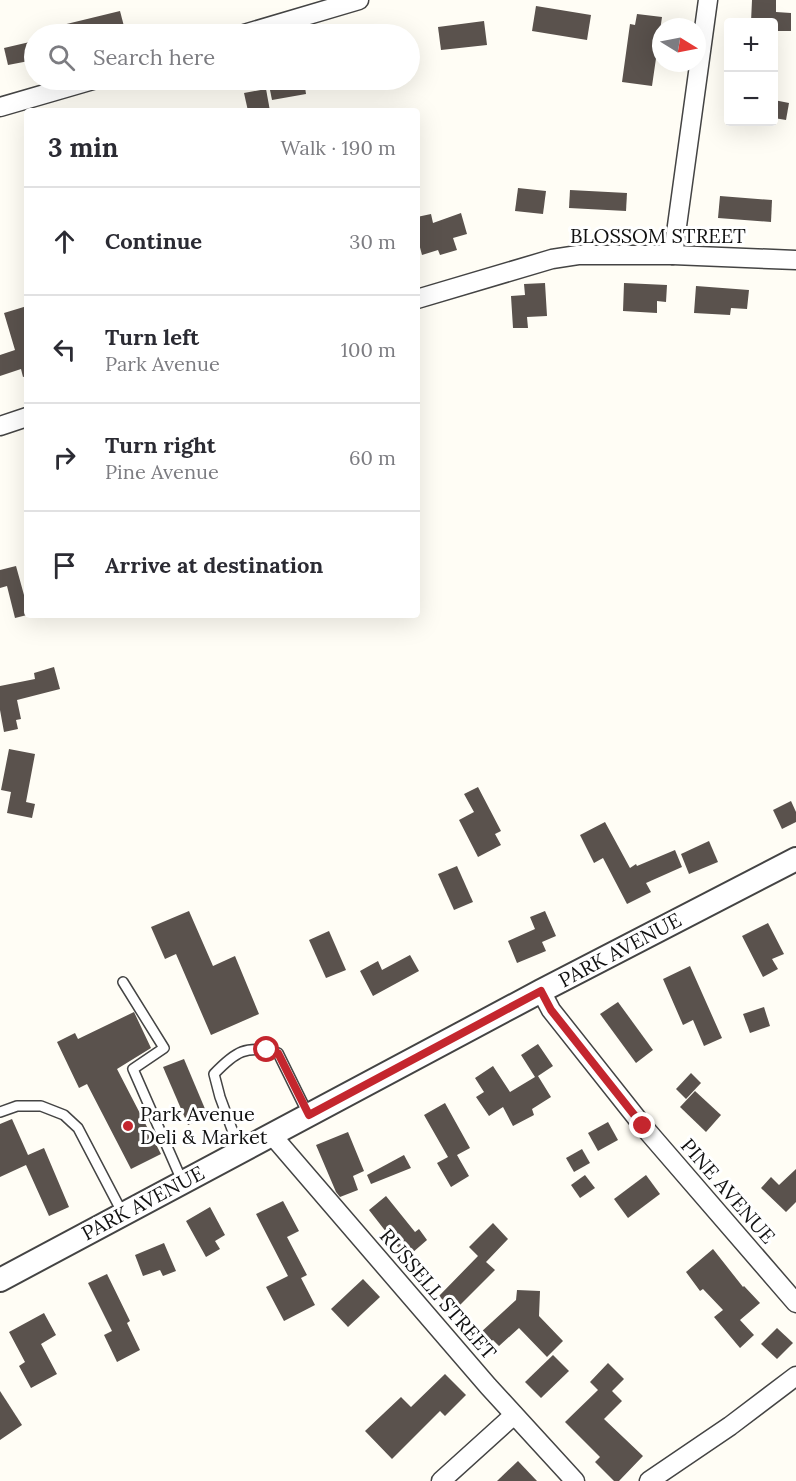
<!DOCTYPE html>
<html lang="en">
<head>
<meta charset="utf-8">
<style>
	body { margin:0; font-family:Lora,serif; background:#f2f2f3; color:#2b2b33 }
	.controls { position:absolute; right:18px; top:18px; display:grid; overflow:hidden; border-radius:6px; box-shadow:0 6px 24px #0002 }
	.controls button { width:54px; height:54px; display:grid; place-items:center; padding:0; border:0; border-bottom:2px solid #e1e1e2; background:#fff; color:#2b2b33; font:30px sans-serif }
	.compass { position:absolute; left:652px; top:18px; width:54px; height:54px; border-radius:50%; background:#fff; box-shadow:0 6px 24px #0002; rotate:100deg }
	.stop { position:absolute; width:18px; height:18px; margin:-14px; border:4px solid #c4262e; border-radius:50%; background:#fff }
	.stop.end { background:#c4262e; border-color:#fff; box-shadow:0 2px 6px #0008 }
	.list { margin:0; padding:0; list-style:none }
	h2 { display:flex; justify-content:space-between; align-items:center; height:78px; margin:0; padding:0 24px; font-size:26px }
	h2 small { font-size:20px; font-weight:400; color:#7c7c81 }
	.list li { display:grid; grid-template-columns:39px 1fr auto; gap:18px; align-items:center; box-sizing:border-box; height:108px; padding:0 24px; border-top:2px solid #e1e1e2 }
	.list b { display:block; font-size:22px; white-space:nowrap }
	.list p { margin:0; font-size:20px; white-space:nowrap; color:#7c7c81 }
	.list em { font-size:20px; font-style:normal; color:#7c7c81 }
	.icon { flex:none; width:33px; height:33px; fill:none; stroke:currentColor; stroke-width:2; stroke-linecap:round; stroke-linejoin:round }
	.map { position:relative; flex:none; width:796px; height:1481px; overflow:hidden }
	.search { position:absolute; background:#fff; box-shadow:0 6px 24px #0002; left:24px; top:24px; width:396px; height:66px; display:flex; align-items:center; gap:15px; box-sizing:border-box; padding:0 21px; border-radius:33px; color:#7c7c81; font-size:22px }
	.panel { position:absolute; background:#fff; box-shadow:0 6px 24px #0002; left:24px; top:108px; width:396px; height:510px; border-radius:6px }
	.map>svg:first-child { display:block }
</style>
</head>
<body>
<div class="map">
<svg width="796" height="1481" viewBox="0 0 796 1481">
	<rect width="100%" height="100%" fill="#fffdf5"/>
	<g fill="#5a524d">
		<path d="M752,0H776V12L791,13V31H774V22H751Z"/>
		<path d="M536,6L591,15L587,40L532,31Z"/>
		<path d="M120,11L126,34H46V29Z"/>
		<path d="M637,14L662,17L652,86L622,82L630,24L635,25Z"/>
		<path d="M484,21L487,45L441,50L438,27Z"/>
		<path d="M34,41V60L8,65L4,48Z"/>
		<path d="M268,80H304L306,94L272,100Z"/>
		<path d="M266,89L270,111H248L244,93Z"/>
		<path d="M774,100L789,103L786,120L774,118Z"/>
		<path d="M518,188L546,191L543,214L515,211Z"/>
		<path d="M570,190L627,193L626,211L569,208Z"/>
		<path d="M720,196L772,200L771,222L718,218Z"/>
		<path d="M461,213L467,234L453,238L457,250L440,255L438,250L422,255L417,236V217L431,214L433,223Z"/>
		<path d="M545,283L547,316L527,317L528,328H513L511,296L525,295L524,284Z"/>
		<path d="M624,283L667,285L666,302L657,301V313L623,311Z"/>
		<path d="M696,286L749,290L747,309L731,308L730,315L694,313Z"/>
		<path d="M27,306V376L23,377L21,369L0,376V355L15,350L4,313Z"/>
		<path d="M16,566L24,595L27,594V615L15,618L7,586L0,588V570Z"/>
		<path d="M54,667L60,689L17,700L21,719L16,720L18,729L4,732L0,710V686L35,679L34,673Z"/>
		<path d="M9,749L35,754L26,802L35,804L32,818L7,813L11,792L1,790Z"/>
		<path d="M478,787L501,831L495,834L501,845L478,857L459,820L474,812L464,794Z"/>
		<path d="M791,801L796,812V822L782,829L773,810Z"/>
		<path d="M605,822L630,868L636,864L637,866L675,850L682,867L646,883L651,892L627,904L603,858L594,863L580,835Z"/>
		<path d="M709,841L718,862L689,874L681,854Z"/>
		<path d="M457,866L473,902L454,910L438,874Z"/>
		<path d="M189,911L213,966L235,956L259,1014L211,1035L176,954L165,959L151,927Z"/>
		<path d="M545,911L556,936L542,942L546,951L517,963L508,941L535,929L530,917Z"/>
		<path d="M768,923L784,954L772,959L778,969L763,977L742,936Z"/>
		<path d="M329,931L346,970L326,978L309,940Z"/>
		<path d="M410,955L419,971L373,996L360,971L378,961L382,970Z"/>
		<path d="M690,966L722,1038L704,1046L693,1020L683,1025L663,979Z"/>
		<path d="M618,1002L653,1050L636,1063L600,1014Z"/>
		<path d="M764,1007L770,1026L750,1033L743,1014Z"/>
		<path d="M134,1012L151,1048L117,1069L161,1154L131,1169L87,1084L79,1088L57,1042L75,1033L78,1039Z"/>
		<path d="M538,1044L553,1066L538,1076L551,1097L532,1109L534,1115L513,1126L503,1107L489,1116L476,1097L484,1092L475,1078L493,1066L510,1092L535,1077L521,1055Z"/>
		<path d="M184,1059L208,1116L188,1125L163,1067Z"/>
		<path d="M691,1073L701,1083L686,1099L676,1089Z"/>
		<path d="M695,1091L721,1115L706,1132L680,1107Z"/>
		<path d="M445,1103L470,1148L457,1155L469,1176L451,1187L437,1163L448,1157L424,1115Z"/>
		<path d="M12,1119L28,1155L44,1148L69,1207L49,1216L26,1165L0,1177V1124Z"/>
		<path d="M608,1122L618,1140L598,1151L588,1133Z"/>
		<path d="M348,1132L364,1171L353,1176L358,1190L340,1197L336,1192L316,1145Z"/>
		<path d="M582,1149L590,1163L574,1172L566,1158Z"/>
		<path d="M404,1155L411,1168L371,1184L367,1175Z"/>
		<path d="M796,1169V1202L786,1212L761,1188L771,1177L779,1185Z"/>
		<path d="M585,1175L595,1188L580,1198L571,1185Z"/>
		<path d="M646,1175L660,1194L628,1218L614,1199Z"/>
		<path d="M386,1196L415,1232L419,1229L427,1240L412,1253L407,1247L401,1251L369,1210Z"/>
		<path d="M283,1201L299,1231L287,1237L307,1275L301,1278L315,1305L284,1321L266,1287L288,1276L256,1214Z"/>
		<path d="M210,1207L225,1235L215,1241L220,1249L206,1257L186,1221Z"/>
		<path d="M493,1223L508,1239L486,1262L495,1270L454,1311L439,1296L478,1256L469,1247Z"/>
		<path d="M164,1243L176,1271L163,1276L160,1270L143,1276L135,1255Z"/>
		<path d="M713,1249L743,1287L744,1286L760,1303L740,1320L754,1335L740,1348L714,1317L723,1310L703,1289L700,1291L686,1272Z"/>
		<path d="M107,1274L130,1321L127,1323L140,1350L117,1362L104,1335L112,1331L88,1283Z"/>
		<path d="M363,1279L380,1297L348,1327L331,1309Z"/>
		<path d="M517,1290L540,1291L539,1316L563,1341L547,1357L519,1328L499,1346L493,1340L489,1343L480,1333L516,1300Z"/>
		<path d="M44,1313L56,1335L41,1344L57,1374L31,1388L19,1366L25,1362L9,1332Z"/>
		<path d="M777,1328L793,1343L777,1359L761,1344Z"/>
		<path d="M553,1355L569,1371L541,1398L525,1382Z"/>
		<path d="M608,1363L624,1379L612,1391L622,1401L604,1419L643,1456L619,1481H614L595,1462L600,1457L565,1422L598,1390L590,1382Z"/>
		<path d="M445,1374L466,1395L445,1416L440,1411L392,1459L365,1431L401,1397L411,1407Z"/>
		<path d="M0,1391L22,1425L0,1440Z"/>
		<path d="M518,1461L537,1481H497Z"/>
	</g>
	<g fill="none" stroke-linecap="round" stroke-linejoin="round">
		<defs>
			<g id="service">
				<path d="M123,982L164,1048L133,1069L183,1183"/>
				<path d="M0,1112L17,1106H41L64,1115L78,1128L123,1214"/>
				<path d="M240,1151L220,1097L214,1074C235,1052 246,1044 278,1053L308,1114"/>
			</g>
			<g id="minor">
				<path d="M244,34L359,0"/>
				<path d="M0,107L93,80"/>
				<path d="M673,255L708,0"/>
				<path d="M417,299L552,259L578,255H673L796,260"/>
				<path d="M0,426L27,417"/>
				<path d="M541,991L551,1010L643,1126L796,1303"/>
				<path d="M271,1134L488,1386L575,1481"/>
				<path d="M441,1481L514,1415"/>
				<path d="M649,1481L730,1426L796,1376"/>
			</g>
			<path id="tertiary" d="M0,1280L541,991L796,859"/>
		</defs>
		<use href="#service" stroke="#444" stroke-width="12"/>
		<use href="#minor" stroke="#444" stroke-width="21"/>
		<use href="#tertiary" stroke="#444" stroke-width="26"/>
		<use href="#service" stroke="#fff" stroke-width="9"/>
		<use href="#minor" stroke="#fff" stroke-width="18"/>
		<use href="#tertiary" stroke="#fff" stroke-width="22"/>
	</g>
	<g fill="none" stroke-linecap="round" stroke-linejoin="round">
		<path stroke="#c4262e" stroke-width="8" d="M267,1050L278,1053L309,1115L541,991L551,1010L643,1126"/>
	</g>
	<circle fill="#c4262e" stroke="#fff" stroke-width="2" cx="128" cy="1126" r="6"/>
	<g text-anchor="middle" stroke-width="6" stroke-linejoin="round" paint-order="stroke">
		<g font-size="20" fill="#111" stroke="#fff">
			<text x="658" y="243">BLOSSOM STREET</text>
			<text transform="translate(620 950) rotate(-28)" y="7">PARK AVENUE</text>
			<text transform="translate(728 1191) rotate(49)" y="7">PINE AVENUE</text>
			<text transform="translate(143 1203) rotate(-28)" y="7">PARK AVENUE</text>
			<text transform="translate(438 1294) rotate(49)" y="7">RUSSELL STREET</text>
		</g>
		<g font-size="20" fill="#111" stroke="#fff" text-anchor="start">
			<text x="140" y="1121">Park Avenue<tspan x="140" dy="23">Deli &amp; Market</tspan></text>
		</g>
	</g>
</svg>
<div class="controls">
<button>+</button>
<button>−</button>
</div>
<svg class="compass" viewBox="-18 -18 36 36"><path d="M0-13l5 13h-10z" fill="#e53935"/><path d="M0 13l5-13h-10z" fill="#7c7c81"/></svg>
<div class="stop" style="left:267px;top:1050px"></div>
<div class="stop end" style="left:643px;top:1126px"></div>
<div class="search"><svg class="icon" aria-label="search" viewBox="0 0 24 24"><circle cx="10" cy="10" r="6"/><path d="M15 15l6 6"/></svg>Search here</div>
<section class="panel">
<h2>3 min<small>Walk · 190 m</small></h2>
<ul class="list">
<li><svg class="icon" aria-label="ahead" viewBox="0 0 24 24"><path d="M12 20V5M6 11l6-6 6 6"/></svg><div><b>Continue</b></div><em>30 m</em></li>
<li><svg class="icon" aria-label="left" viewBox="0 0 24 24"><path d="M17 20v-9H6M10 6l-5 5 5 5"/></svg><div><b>Turn left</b><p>Park Avenue</p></div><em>100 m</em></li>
<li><svg class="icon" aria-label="right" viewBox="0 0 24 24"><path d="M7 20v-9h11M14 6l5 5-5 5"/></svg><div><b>Turn right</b><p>Pine Avenue</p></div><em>60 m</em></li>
<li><svg class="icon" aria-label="arrive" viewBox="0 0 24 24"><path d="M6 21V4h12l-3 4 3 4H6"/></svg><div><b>Arrive at destination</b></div></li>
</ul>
</section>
</div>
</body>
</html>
